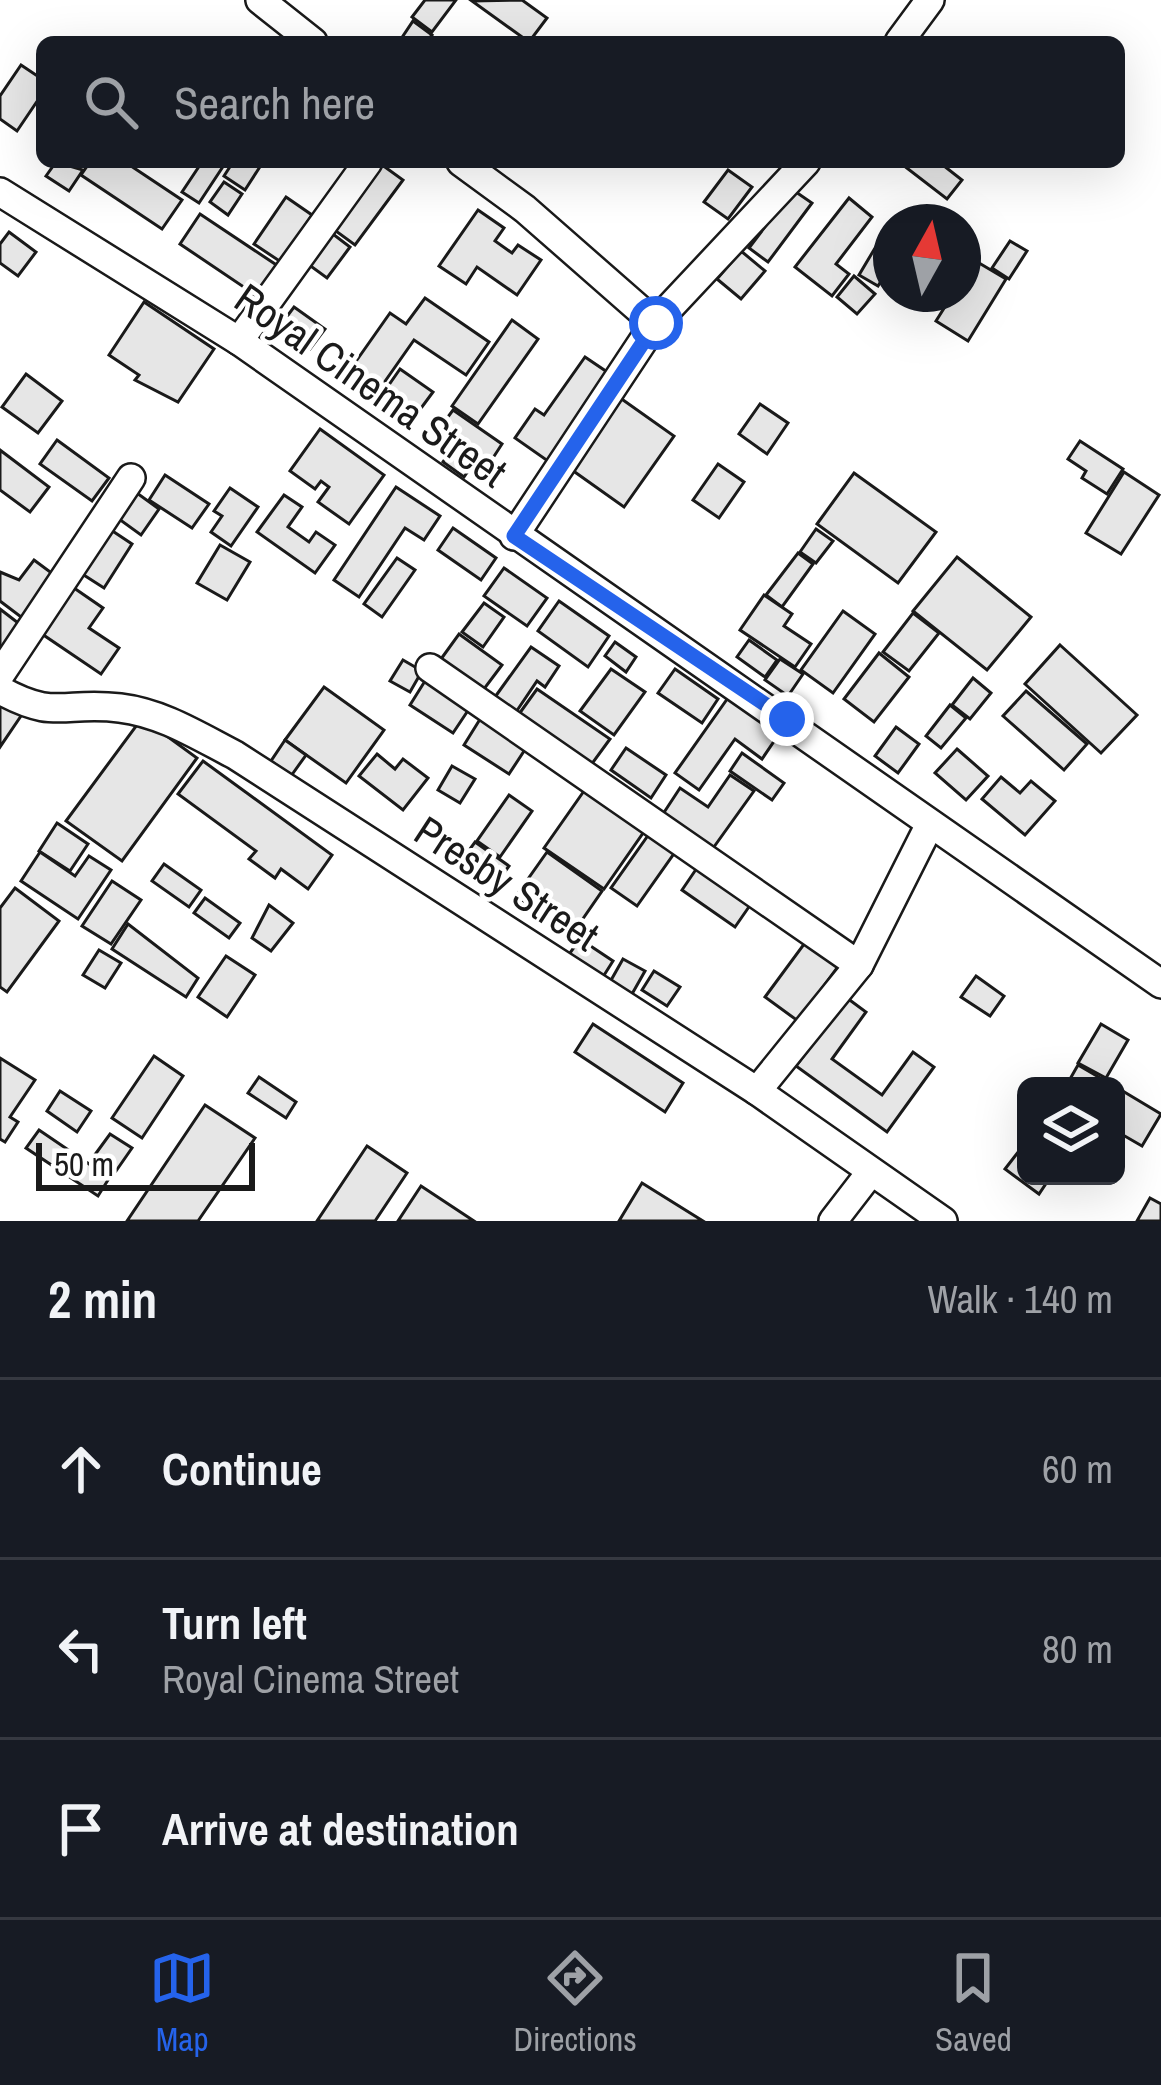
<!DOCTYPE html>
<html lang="en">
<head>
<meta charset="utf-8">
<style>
	body { margin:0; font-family:"Archivo Narrow",sans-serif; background:#242831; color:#f1f3f6 }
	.controls { position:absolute; right:36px; bottom:36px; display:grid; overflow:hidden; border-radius:18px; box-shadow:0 12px 48px #0002 }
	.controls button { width:108px; height:108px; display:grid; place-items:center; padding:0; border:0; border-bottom:3px solid #363941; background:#171b24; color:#f1f3f6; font:60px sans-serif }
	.compass { position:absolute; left:873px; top:204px; width:108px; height:108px; border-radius:50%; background:#171b24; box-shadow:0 12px 48px #0002; rotate:8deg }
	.scale { position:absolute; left:36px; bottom:30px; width:219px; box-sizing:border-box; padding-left:12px; border:6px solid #1a1a1a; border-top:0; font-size:33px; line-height:42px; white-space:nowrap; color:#1a1a1a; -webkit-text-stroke:9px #fff; paint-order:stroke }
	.stop { position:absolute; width:36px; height:36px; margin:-27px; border:9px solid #2563eb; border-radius:50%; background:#fff }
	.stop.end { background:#2563eb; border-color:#fff; box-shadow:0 3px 12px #0008 }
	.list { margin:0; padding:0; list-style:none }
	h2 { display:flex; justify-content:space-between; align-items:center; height:156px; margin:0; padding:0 48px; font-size:51px }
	h2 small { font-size:39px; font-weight:400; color:#9ea1a6 }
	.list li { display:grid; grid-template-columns:78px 1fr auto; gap:36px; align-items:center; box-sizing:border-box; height:180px; padding:0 48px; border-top:3px solid #363941 }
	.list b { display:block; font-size:45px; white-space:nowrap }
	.list p { margin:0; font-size:39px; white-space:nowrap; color:#9ea1a6 }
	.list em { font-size:39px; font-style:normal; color:#9ea1a6 }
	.icon { flex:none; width:66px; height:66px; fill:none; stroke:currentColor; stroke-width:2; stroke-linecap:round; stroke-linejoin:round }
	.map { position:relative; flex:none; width:1161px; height:1221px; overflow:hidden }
	.search { position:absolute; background:#171b24; box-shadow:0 12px 48px #0002; left:36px; right:36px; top:36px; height:132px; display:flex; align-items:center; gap:30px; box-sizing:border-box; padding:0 42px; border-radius:18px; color:#9ea1a6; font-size:45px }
	.sheet { height:696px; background:#171b24 }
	nav { display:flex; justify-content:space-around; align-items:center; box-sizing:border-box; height:168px; border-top:3px solid #363941; background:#171b24; font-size:33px; color:#9ea1a6 }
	nav a { display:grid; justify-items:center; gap:6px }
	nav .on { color:#2563eb }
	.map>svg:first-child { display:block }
</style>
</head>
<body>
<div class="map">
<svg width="1161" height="1221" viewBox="0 0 1161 1221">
	<rect width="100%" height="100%" fill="#fff"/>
	<g fill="#e6e6e6" stroke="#1a1a1a" stroke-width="3">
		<path d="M425,0H456L432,32L412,17Z"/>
		<path d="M522,0L547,18L529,42L472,1Z"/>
		<path d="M413,21L432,35L426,42H399Z"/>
		<path d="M21,65L42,79V94L17,131L0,119V96Z"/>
		<path d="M56,162L83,170L69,191L46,176Z"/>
		<path d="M90,162H125L182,200L162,229L81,175Z"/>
		<path d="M202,162H226L199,203L182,192Z"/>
		<path d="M233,162H263L245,190L224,176Z"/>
		<path d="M378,162L403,180L355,245L329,226Z"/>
		<path d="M899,162H939L962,180L947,199Z"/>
		<path d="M728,170L752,187L728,219L704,202Z"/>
		<path d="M224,182L242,194L228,215L210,202Z"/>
		<path d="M793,190L812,203L768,262L749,248Z"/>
		<path d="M286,197L312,215L281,262L254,244Z"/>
		<path d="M849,198L872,217L836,264L849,274L832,296L795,267Z"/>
		<path d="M478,210L504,228L495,241L512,253L518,245L541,260L517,295L477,267L466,284L439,266Z"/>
		<path d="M200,214L281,268L260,298L180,244Z"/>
		<path d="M325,228L350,247L327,278L301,259Z"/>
		<path d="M9,232L36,252L18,276L0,263V244Z"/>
		<path d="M1010,241L1027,251L1009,279L992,268Z"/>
		<path d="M878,243L891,251V265L878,286L859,275Z"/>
		<path d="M741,251L765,271L741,299L717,279Z"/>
		<path d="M974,260L1006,279L968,341L936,321L953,294H963V278Z"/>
		<path d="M854,276L875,294L857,314L837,297Z"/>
		<path d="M425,298L489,342L466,375L414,340L381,387L352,367L390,313L406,324Z"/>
		<path d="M144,302L214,349L178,402L135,380L139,375L109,355Z"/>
		<path d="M294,307L325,329L310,349L279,327Z"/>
		<path d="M512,320L538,339L478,424L452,406Z"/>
		<path d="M585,357L616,378L555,466L515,438L535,409L544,415Z"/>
		<path d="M400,369L433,392L416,415L384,392Z"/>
		<path d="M26,374L62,401L38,433L2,407Z"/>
		<path d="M616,395L674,436L624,507L572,470Z"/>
		<path d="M760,404L788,423L767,454L739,434Z"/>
		<path d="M453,410L502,444L489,464L439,429Z"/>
		<path d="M320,429L384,475L349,524L318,502L329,487L321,481L315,489L290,471Z"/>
		<path d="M57,440L109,478L92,501L40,464Z"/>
		<path d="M1080,441L1123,469L1107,494L1082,478L1086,471L1068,459Z"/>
		<path d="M456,443L477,458L464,477L443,462Z"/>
		<path d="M0,450L49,487L30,512L0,490Z"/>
		<path d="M718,464L744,482L719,518L693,500Z"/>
		<path d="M1124,472L1159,495L1121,554L1086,533Z"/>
		<path d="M854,473L936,532L898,583L817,524Z"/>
		<path d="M165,475L209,504L192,528L149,500Z"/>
		<path d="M396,487L440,516L424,540L405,528L359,597L334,580Z"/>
		<path d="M130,488L159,509L141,535L112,514Z"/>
		<path d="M230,488L258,507L231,546L211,532L222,516L214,511Z"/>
		<path d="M284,495L302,507L288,527L309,542L316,532L335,545L315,573L257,532Z"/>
		<path d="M105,526L132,544L104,588L76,570Z"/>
		<path d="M453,528L496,558L481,580L438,550Z"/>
		<path d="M816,529L833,541L816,563L800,552Z"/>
		<path d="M220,545L250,562L227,600L197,583Z"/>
		<path d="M798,553L813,564L782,607L766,595Z"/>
		<path d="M957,557L1031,617L987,670L913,611Z"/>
		<path d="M397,558L415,570L382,617L364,604Z"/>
		<path d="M34,560L57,577L25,620L0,601V572L19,580Z"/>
		<path d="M504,568L547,598L527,626L484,596Z"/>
		<path d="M74,588L103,608L89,628L119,648L101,674L42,634Z"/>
		<path d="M764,595L792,614L784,626L811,644L795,667L740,630Z"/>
		<path d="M559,601L609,636L588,667L538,631Z"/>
		<path d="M484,603L504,617L483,647L462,632Z"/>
		<path d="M0,609L26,629L0,662Z"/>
		<path d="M843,611L875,634L833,693L801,670Z"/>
		<path d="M913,613L939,633L909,671L883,652Z"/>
		<path d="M459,634L502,665L484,689L441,659Z"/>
		<path d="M749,640L777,660L765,677L737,657Z"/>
		<path d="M615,642L636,657L626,672L605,656Z"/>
		<path d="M1060,645L1137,715L1101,753L1025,684Z"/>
		<path d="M531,647L559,666L545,687L537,681L516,712L495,697Z"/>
		<path d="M879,653L909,677L874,722L844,699Z"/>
		<path d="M780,659L803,674L788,696L765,680Z"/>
		<path d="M403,660L422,671L410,692L390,681Z"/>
		<path d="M611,669L645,692L614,735L580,711Z"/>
		<path d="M675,669L718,699L702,723L658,693Z"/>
		<path d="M973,678L991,693L970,719L952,705Z"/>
		<path d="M425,681L469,709L453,733L410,705Z"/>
		<path d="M324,687L384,730L346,783L285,740Z"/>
		<path d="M537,689L610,739L591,765L519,714Z"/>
		<path d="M1026,691L1087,744L1064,770L1003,716Z"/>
		<path d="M730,695L781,731L762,759L735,739L699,790L675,773Z"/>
		<path d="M0,698L23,713L0,747Z"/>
		<path d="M950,705L966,718L941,748L926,736Z"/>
		<path d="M482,716L528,745L509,774L464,745Z"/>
		<path d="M142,718L197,758L122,861L66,821Z"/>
		<path d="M896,727L919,744L898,773L875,756Z"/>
		<path d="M285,740L306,755L291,776L271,761Z"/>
		<path d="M626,748L666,775L651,798L611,770Z"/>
		<path d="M957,749L988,776L966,800L935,773Z"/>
		<path d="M742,753L784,783L772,800L730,771Z"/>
		<path d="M377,754L395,769L403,759L428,778L403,810L359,776Z"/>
		<path d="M203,761L332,855L308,889L281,869L275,878L249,859L256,851L178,794Z"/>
		<path d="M452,766L475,779L460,803L438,790Z"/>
		<path d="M730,775L754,791L711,851L661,817L680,788L708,807Z"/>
		<path d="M1001,777L1020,793L1031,781L1055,801L1025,835L982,799Z"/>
		<path d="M591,781L650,823L604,889L544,848Z"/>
		<path d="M509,795L532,811L500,857L477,841Z"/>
		<path d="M57,823L88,844L70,871L39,851Z"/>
		<path d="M654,827L680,845L637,906L611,888Z"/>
		<path d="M475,842L509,866L496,884L462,860Z"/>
		<path d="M40,852L75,876L89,856L111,870L78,919L21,881Z"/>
		<path d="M547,852L602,891L571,936L516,896Z"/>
		<path d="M164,864L201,890L189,907L152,881Z"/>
		<path d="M699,865L753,901L735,927L682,890Z"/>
		<path d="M112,881L141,900L111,944L82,926Z"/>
		<path d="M15,888L59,921L7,992L0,987V908Z"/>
		<path d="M205,898L240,923L229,938L194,913Z"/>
		<path d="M269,905L293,923L271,951L252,938Z"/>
		<path d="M128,924L198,978L186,997L112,949Z"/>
		<path d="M580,939L613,961L601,980L567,957Z"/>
		<path d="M807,940L840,964L798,1021L765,997Z"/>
		<path d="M99,950L121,963L105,988L83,975Z"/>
		<path d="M226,956L255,975L227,1017L198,997Z"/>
		<path d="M623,959L645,971L632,994L610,982Z"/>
		<path d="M654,971L680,987L667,1006L642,990Z"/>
		<path d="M976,976L1004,996L990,1016L961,997Z"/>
		<path d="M847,998L866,1012L832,1059L882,1095L913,1052L934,1067L887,1132L796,1066Z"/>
		<path d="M593,1024L683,1083L665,1112L575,1052Z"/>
		<path d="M1101,1024L1128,1040L1106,1078L1078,1063Z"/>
		<path d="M154,1056L183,1076L142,1138L112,1118Z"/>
		<path d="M0,1058L35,1080L10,1117L18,1122L5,1142L0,1139Z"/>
		<path d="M1078,1065L1114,1086H1066Z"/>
		<path d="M259,1077L296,1102L286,1118L248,1093Z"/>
		<path d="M1116,1087L1161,1114L1142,1146L1116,1131Z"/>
		<path d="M60,1091L91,1111L77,1132L47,1111Z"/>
		<path d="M205,1105L255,1138L198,1221H127Z"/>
		<path d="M39,1130L89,1164L93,1159L113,1172L98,1196L26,1148Z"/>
		<path d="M110,1134L132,1148L116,1171L94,1156Z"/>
		<path d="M1026,1142V1176H1051L1039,1194L1005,1169Z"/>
		<path d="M367,1146L407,1173L375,1221H317Z"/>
		<path d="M642,1183L703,1221H619Z"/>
		<path d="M421,1186L474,1221H398Z"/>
		<path d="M1150,1198L1161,1204V1221H1137Z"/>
	</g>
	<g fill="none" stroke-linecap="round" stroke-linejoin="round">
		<defs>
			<g id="minor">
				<path d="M260,0L313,42"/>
				<path d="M899,42L930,0"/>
				<path d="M461,162L525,209L655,323"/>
				<path d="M0,192L239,341L1161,984"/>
				<path d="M239,341L368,162"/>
				<path d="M514,536L655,323L806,162"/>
				<path d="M430,668L859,965"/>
				<path d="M0,675L131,478"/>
				<path d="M0,690C56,721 63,701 120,708C162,713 198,736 235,755L757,1091L943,1221"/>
				<path d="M757,1091L859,965L929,826"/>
				<path d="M833,1221L870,1173"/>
			</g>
		</defs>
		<use href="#minor" stroke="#1a1a1a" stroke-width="32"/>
		<use href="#minor" stroke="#fff" stroke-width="27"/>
	</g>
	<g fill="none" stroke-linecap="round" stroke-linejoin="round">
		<path stroke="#2563eb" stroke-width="15" d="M656,323L514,536L787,719"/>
	</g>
	<g text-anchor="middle" stroke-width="9" stroke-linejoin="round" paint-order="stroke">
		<g font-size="42" fill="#1a1a1a" stroke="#fff">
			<text transform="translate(371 385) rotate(35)" y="15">Royal Cinema Street</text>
			<text transform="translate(507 883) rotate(33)" y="15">Presby Street</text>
		</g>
	</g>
</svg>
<div class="controls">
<button><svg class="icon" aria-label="layers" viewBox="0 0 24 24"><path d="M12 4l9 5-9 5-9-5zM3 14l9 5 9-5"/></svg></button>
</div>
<svg class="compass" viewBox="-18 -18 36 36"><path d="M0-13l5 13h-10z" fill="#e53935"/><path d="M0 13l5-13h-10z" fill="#9ea1a6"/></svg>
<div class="scale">50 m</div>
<div class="stop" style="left:656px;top:323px"></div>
<div class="stop end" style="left:787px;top:719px"></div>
<div class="search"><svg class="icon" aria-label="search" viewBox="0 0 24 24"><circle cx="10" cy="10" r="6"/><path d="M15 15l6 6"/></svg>Search here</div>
</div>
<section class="sheet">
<h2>2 min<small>Walk · 140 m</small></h2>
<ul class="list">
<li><svg class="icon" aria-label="ahead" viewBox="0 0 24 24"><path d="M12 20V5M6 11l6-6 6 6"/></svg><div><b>Continue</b></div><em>60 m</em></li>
<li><svg class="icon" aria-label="left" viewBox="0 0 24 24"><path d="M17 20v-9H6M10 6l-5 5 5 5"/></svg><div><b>Turn left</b><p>Royal Cinema Street</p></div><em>80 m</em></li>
<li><svg class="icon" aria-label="arrive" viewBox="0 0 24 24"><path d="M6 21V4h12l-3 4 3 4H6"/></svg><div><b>Arrive at destination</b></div></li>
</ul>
</section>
<nav>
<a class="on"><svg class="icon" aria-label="map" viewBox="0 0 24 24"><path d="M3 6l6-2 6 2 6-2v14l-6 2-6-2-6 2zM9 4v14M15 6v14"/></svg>Map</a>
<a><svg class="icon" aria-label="directions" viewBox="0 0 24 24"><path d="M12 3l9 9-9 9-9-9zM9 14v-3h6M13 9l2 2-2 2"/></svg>Directions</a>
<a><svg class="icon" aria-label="saved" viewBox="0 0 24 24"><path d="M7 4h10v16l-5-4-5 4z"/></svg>Saved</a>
</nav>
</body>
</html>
